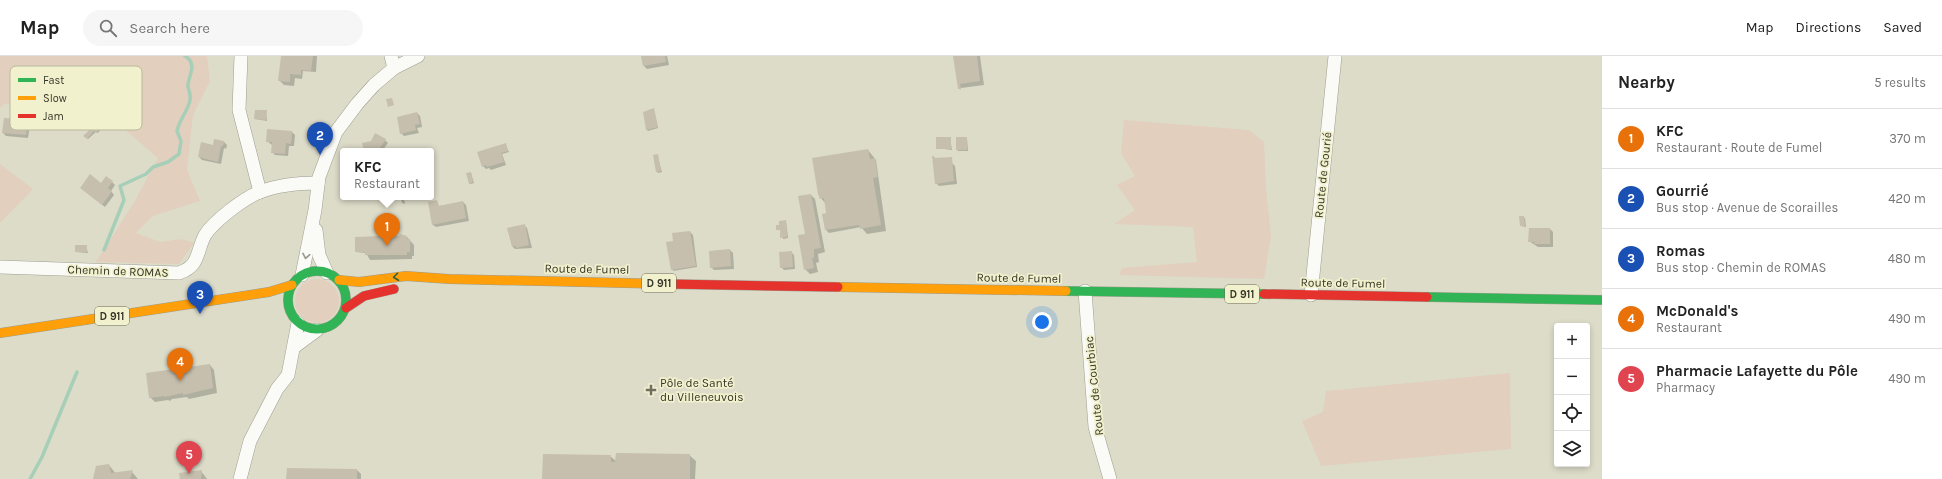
<!DOCTYPE html>
<html lang="en">
<head>
<meta charset="utf-8">
<style>
	body { margin:0; font-family:Karla,sans-serif; background:#f6f6f6; color:#222 }
	.controls { position:absolute; right:12px; bottom:12px; display:grid; overflow:hidden; border-radius:4px; box-shadow:0 2px 6px #0003 }
	.controls button { width:36px; height:36px; display:grid; place-items:center; padding:0; border:0; border-bottom:1px solid #e0e0e0; background:#fff; color:#222; font:20px sans-serif }
	.you { position:absolute; left:1042px; top:266px; width:14px; height:14px; margin:-10px; border:3px solid #fff; border-radius:50%; background:#1a73e8; box-shadow:0 0 0 6px #1a73e833 }
	.badge { display:grid; place-items:center; width:26px; height:26px; border-radius:50%; background:#b45309; color:#fff; font-size:13px; font-weight:700 }
	.pin { position:absolute; translate:-50% -33px; filter:drop-shadow(0 1px 2px #0008) }
	.pin::after { content:''; position:absolute; top:21px; width:14px; height:12px; background:inherit; clip-path:polygon(0 0,100% 0,50% 100%) }
	.popup { position:absolute; left:340px; top:92px; width:94px; height:52px; box-sizing:border-box; display:grid; place-content:center; border-radius:4px; background:#fff; filter:drop-shadow(0 1px 3px #0005); font-size:13px; white-space:nowrap; color:#767676 }
	.popup b { font-size:15px; color:#222 }
	.popup::after { content:''; position:absolute; left:50%; top:100%; margin-left:-8px; border:8px solid transparent; border-top-color:#fff }
	.list { margin:0; padding:0; list-style:none }
	h2 { display:flex; justify-content:space-between; align-items:center; height:52px; margin:0; padding:0 16px; font-size:17px }
	h2 small { font-size:13px; font-weight:400; color:#767676 }
	.list li { display:grid; grid-template-columns:26px 1fr auto; gap:12px; align-items:center; box-sizing:border-box; height:60px; padding:0 16px; border-top:1px solid #e0e0e0 }
	.list b { display:block; font-size:15px; white-space:nowrap }
	.list p { margin:0; font-size:13px; white-space:nowrap; color:#767676 }
	.list em { font-size:13px; font-style:normal; color:#767676 }
	.icon { flex:none; width:22px; height:22px; fill:none; stroke:currentColor; stroke-width:2; stroke-linecap:round; stroke-linejoin:round }
	.map { position:relative; flex:none; width:1602px; height:423px; overflow:hidden }
	header { display:flex; align-items:center; gap:24px; box-sizing:border-box; height:56px; padding:0 20px; background:#fff; border-bottom:1px solid #e0e0e0 }
	header strong { font-size:19px }
	nav { display:flex; gap:22px; margin-inline-start:auto; font-size:14px }
	.search { width:280px; height:36px; background:#f6f6f6; display:flex; align-items:center; gap:10px; box-sizing:border-box; padding:0 14px; border-radius:22px; color:#767676; font-size:15px }
	main { display:flex }
	aside { flex:1; background:#fff }
	.map>svg:first-child { display:block }
</style>
</head>
<body>
<header>
<strong>Map</strong>
<div class="search"><svg class="icon" aria-label="search" viewBox="0 0 24 24"><circle cx="10" cy="10" r="6"/><path d="M15 15l6 6"/></svg>Search here</div>
<nav><a>Map</a><a>Directions</a><a>Saved</a></nav>
</header>
<main>
<div class="map">
<svg width="1602" height="423" viewBox="0 0 1602 423">
	<rect width="100%" height="100%" fill="#dddcc9"/>
	<g fill="#e2cfbe">
		<path d="M0,0H207L210,25L193,59L187,114L200,145L153,160L136,177L160,186L182,183L194,187L179,208L96,206L135,145L158,102L99,51L5,48L0,52Z"/>
		<path d="M1124,64L1249,74L1264,86L1266,133L1271,179L1264,223L1119,219L1122,212L1197,206L1193,171L1114,168L1135,154L1117,129L1135,120L1121,97Z"/>
		<path d="M0,108L33,133L0,167Z"/>
		<circle cx="317" cy="245" r="22"/>
		<path d="M1510,317L1511,393L1321,410L1302,365L1323,356L1326,335Z"/>
	</g>
	<g fill="#0003">
		<path d="M282,0H317L316,16L303,15L302,23L295,22L294,30L284,29L279,24Z"/>
		<path d="M642,0H667L669,9L647,13L644,10Z"/>
		<path d="M954,0H980L984,29L961,32L960,34Z"/>
		<path d="M125,27L134,36L121,46L113,37Z"/>
		<path d="M266,55L267,65L255,63Z"/>
		<path d="M654,55L658,72L648,75L647,74Z"/>
		<path d="M417,57L420,60L422,71L417,72L419,77L404,80L401,77Z"/>
		<path d="M102,63L106,67L98,77L96,76L88,83L85,80Z"/>
		<path d="M27,65L30,68L28,82L6,80L3,77Z"/>
		<path d="M292,76L295,79L294,90H289L288,100L275,99L272,96V89L267,85Z"/>
		<path d="M950,82L952,94L937,92Z"/>
		<path d="M967,82L968,95H958L957,94Z"/>
		<path d="M385,84L388,87L382,95H365Z"/>
		<path d="M224,86L227,89L226,93L224,92L221,108L202,104L199,101L214,90Z"/>
		<path d="M505,88L509,96L502,98L506,109L491,114L489,112L486,113L483,110Z"/>
		<path d="M868,94L876,104L886,175L867,178L861,171L829,177L826,174L829,158L825,147L821,142Z"/>
		<path d="M657,99L662,116L658,117L657,115Z"/>
		<path d="M934,101L936,103H948L955,110L957,128L939,130L936,127Z"/>
		<path d="M471,117L474,127L471,128L469,127Z"/>
		<path d="M112,126L115,129L111,135L114,139L105,151L84,134Z"/>
		<path d="M811,139L815,143L825,196L818,198L819,206L816,207L818,216L810,218L805,213Z"/>
		<path d="M401,142L404,143L405,148L402,147Z"/>
		<path d="M437,145L439,150L463,146L466,149L469,165L436,171L433,169Z"/>
		<path d="M1520,161L1525,162L1526,171L1521,170Z"/>
		<path d="M786,165L788,182L783,183L781,174L777,173Z"/>
		<path d="M524,169L527,172L532,192L515,193L512,190Z"/>
		<path d="M1550,173L1553,176V191H1538L1529,185Z"/>
		<path d="M690,176L693,179L697,211L673,215L667,187L673,186Z"/>
		<path d="M407,181L414,189V200H412V203L370,204L366,197L356,196Z"/>
		<path d="M86,190L88,197L76,196Z"/>
		<path d="M730,194L733,197L734,213L714,214L711,211Z"/>
		<path d="M791,196L794,199L795,213L784,214L781,211Z"/>
		<path d="M210,309L214,314L217,337L189,343L187,341L172,343L170,345L168,344L155,346L150,341Z"/>
		<path d="M689,399L696,405L695,423H543L610,400L616,405Z"/>
		<path d="M109,409L116,418L132,416L138,423H94Z"/>
		<path d="M357,414L361,418V423H287Z"/>
		<path d="M201,415L207,423H181Z"/>
	</g>
	<g fill="none" stroke-linecap="round" stroke-linejoin="round">
		<g stroke="#a7cfb8" stroke-width="3.5">
			<path d="M104,194L124,144L120,130L146,118L153,111L168,106L179,98L181,85L177,75C179,64 188,55 190,44C191,39 189,35 188,31C187,22 199,8 185,0"/>
			<path d="M30,423L42,401L77,316"/>
		</g>
	</g>
	<g fill="#c6bfae">
		<path d="M281,0H313L311,15L301,14V19L290,18V26L278,25Z"/>
		<path d="M641,0H665L666,6L643,10Z"/>
		<path d="M953,0H977L980,25L960,28L961,33H958Z"/>
		<path d="M125,25L131,32L118,44L111,37Z"/>
		<path d="M392,42L394,49L388,51L386,43Z"/>
		<path d="M654,52L658,71L646,74L643,56Z"/>
		<path d="M255,54H267L266,64L254,63Z"/>
		<path d="M417,56L420,68L415,69L416,74L400,78L397,61Z"/>
		<path d="M4,62L28,64L26,79L2,77Z"/>
		<path d="M102,62L105,65L101,70L102,71L96,77L94,75L87,83L83,80Z"/>
		<path d="M267,73L292,75L291,88L286,87L285,98L271,97L272,86H266Z"/>
		<path d="M375,77L386,83L378,95H364L362,87L371,85Z"/>
		<rect x="936" y="81" width="15" height="12"/>
		<rect x="956" y="81" width="11" height="13"/>
		<path d="M214,83L224,85L223,90H221L218,106L198,101L201,86L213,89Z"/>
		<path d="M506,87L508,95L501,97L504,106L487,111L486,109L482,111L477,96Z"/>
		<path d="M868,93L870,103L875,102L878,121L873,122L881,169L860,173L859,169L825,174L822,158L826,157L824,142L820,143L818,138L812,102Z"/>
		<path d="M658,98L661,115L656,116L653,99Z"/>
		<path d="M932,100H934V102L952,101L954,125L935,128Z"/>
		<path d="M471,116L473,126L469,128L466,117Z"/>
		<path d="M90,118L101,127L106,120L113,125L108,132L112,135L102,149L80,132Z"/>
		<path d="M811,138L821,192L814,193V202H812L814,212L804,214L798,179L805,178L798,140Z"/>
		<path d="M437,144L439,150L463,145L466,162L432,169L428,146Z"/>
		<path d="M1519,160H1524L1525,170H1520Z"/>
		<path d="M786,164L787,181L780,182V174H776V169H779V165Z"/>
		<path d="M525,168L529,189L516,192V190L512,191L507,172Z"/>
		<path d="M1529,172H1550V188H1534L1535,186H1528Z"/>
		<path d="M690,175L696,210L671,214L666,186L673,185L672,177Z"/>
		<path d="M400,178L407,180V183H410V196H407V199H365V196H355V181L380,180L379,179L399,180Z"/>
		<rect x="75" y="189" width="12" height="7"/>
		<path d="M730,193L731,210L710,212L709,195Z"/>
		<path d="M792,195L793,211L780,212L779,196Z"/>
		<path d="M210,308L213,332L183,339V337L164,341V340L149,342L146,317Z"/>
		<path d="M616,397L690,398V423H542L543,398L611,399V406H615Z"/>
		<path d="M109,408L111,417L133,414L130,423H93L96,410Z"/>
		<path d="M287,412L357,413V423H286Z"/>
		<path d="M202,414L201,423H180L179,417Z"/>
	</g>
	<g fill="none" stroke-linecap="round" stroke-linejoin="round">
		<defs>
			<g id="street">
				<path d="M241,0L239,54L260,136"/>
				<path d="M391,0L394,12"/>
				<path d="M316,174L319,199L327,217"/>
				<path d="M0,211L179,217C200,210 196,196 205,179C214,165 244,142 260,136C278,129 299,127 318,127"/>
				<path d="M302,219L315,154L319,121L336,76L357,48L374,29L394,12L418,0"/>
				<path d="M1085,235L1095,371L1110,423"/>
				<path d="M1311,239L1335,0"/>
				<path d="M294,291L317,274"/>
				<path d="M240,423L250,385L277,333L288,319L298,267"/>
			</g>
			<g id="fast">
				<circle cx="317" cy="244" r="29"/>
				<path d="M1066,235L1264,238"/>
				<path d="M1427,241L1602,244"/>
			</g>
			<g id="slow">
				<path d="M339,224L359,226L406,220L449,223L668,228"/>
				<path d="M838,231L1066,235"/>
				<path d="M0,277L269,236L292,229"/>
			</g>
			<g id="jam">
				<path d="M668,228L838,231"/>
				<path d="M1264,238L1427,241"/>
				<path d="M346,252L364,240L394,233"/>
			</g>
		</defs>
		<use href="#street" stroke="#9e9e8f" stroke-width="14"/>
		<use href="#fast" stroke="#9e9e8f" stroke-width="10"/>
		<use href="#slow" stroke="#9e9e8f" stroke-width="10"/>
		<use href="#jam" stroke="#9e9e8f" stroke-width="10"/>
		<use href="#street" stroke="#fafaf7" stroke-width="13"/>
		<use href="#fast" stroke="#30b455" stroke-width="9"/>
		<use href="#slow" stroke="#ff9f0a" stroke-width="9"/>
		<use href="#jam" stroke="#e5322d" stroke-width="9"/>
	</g>
	<defs><path id="oneway-chevron" d="M-2-3.5L2.5 0L-2 3.5" fill="none" stroke-width="1.6" stroke-linecap="round" stroke-linejoin="round"/></defs>
	<use stroke="#98988f" href="#oneway-chevron" transform="translate(306 200) rotate(101)"/>
	<use stroke="#336137" href="#oneway-chevron" transform="translate(396 221) rotate(173)"/>
	<path fill="#706f60" stroke="#f2f1ce" stroke-width="1.5" d="M649 328h4v4h4v4h-4v4h-4v-4h-4v-4h4z"/>
	<g text-anchor="middle" stroke-width="3.5" stroke-linejoin="round" paint-order="stroke">
		<g fill="#f2f1ce" stroke="#6e6d59" stroke-width="1">
			<rect x="642" y="218" width="34" height="18" rx="3"/>
			<rect x="1225" y="229" width="34" height="18" rx="3"/>
			<rect x="95" y="251" width="34" height="18" rx="3"/>
		</g>
		<g font-size="11" font-weight="bold" fill="#353527">
			<text x="659" y="231">D 911</text>
			<text x="1242" y="242">D 911</text>
			<text x="112" y="264">D 911</text>
		</g>
		<g font-size="12" fill="#353527" stroke="#f2f1ce">
			<text transform="translate(1323 119) rotate(-84)" y="4">Route de Gourié</text>
			<text transform="translate(587 213) rotate(1)" y="4">Route de Fumel</text>
			<text transform="translate(118 215) rotate(2)" y="4">Chemin de ROMAS</text>
			<text transform="translate(1019 222) rotate(1)" y="4">Route de Fumel</text>
			<text transform="translate(1343 227) rotate(1)" y="4">Route de Fumel</text>
			<text transform="translate(1094 330) rotate(-96)" y="4">Route de Courbiac</text>
		</g>
		<g font-size="12" fill="#353527" stroke="#f2f1ce" text-anchor="start">
			<text x="660" y="331">Pôle de Santé<tspan x="660" dy="14">du Villeneuvois</tspan></text>
		</g>
	</g>
	<rect x="10" y="10" width="132" height="64" rx="6" fill="#f2f1ce" stroke="#b9b99c" stroke-width="1"/>
	<rect x="18" y="22" width="18" height="4" fill="#30b455"/>
	<rect x="18" y="40" width="18" height="4" fill="#ff9f0a"/>
	<rect x="18" y="58" width="18" height="4" fill="#e5322d"/>
	<g font-size="11" fill="#353527">
		<text x="43" y="28">Fast</text>
		<text x="43" y="46">Slow</text>
		<text x="43" y="64">Jam</text>
	</g>
</svg>
<div class="controls">
<button>+</button>
<button>−</button>
<button><svg class="icon" aria-label="locate" viewBox="0 0 24 24"><circle cx="12" cy="12" r="6"/><path d="M12 2v4M12 18v4M2 12h4M18 12h4"/></svg></button>
<button><svg class="icon" aria-label="layers" viewBox="0 0 24 24"><path d="M12 4l9 5-9 5-9-5zM3 14l9 5 9-5"/></svg></button>
</div>
<div class="you"></div>
<div class="pin badge" style="left:387px;top:190px;background:#e8710a">1</div>
<div class="popup"><b>KFC</b>Restaurant</div>
<div class="pin badge" style="left:320px;top:99px;background:#1a4fb4">2</div>
<div class="pin badge" style="left:200px;top:258px;background:#1a4fb4">3</div>
<div class="pin badge" style="left:180px;top:325px;background:#e8710a">4</div>
<div class="pin badge" style="left:189px;top:418px;background:#e0444e">5</div>
</div>
<aside>
<h2>Nearby<small>5 results</small></h2>
<ul class="list">
<li><span class="badge" style="background:#e8710a">1</span><div><b>KFC</b><p>Restaurant · Route de Fumel</p></div><em>370 m</em></li>
<li><span class="badge" style="background:#1a4fb4">2</span><div><b>Gourrié</b><p>Bus stop · Avenue de Scorailles</p></div><em>420 m</em></li>
<li><span class="badge" style="background:#1a4fb4">3</span><div><b>Romas</b><p>Bus stop · Chemin de ROMAS</p></div><em>480 m</em></li>
<li><span class="badge" style="background:#e8710a">4</span><div><b>McDonald's</b><p>Restaurant</p></div><em>490 m</em></li>
<li><span class="badge" style="background:#e0444e">5</span><div><b>Pharmacie Lafayette du Pôle</b><p>Pharmacy</p></div><em>490 m</em></li>
</ul>
</aside>
</main>
</body>
</html>
